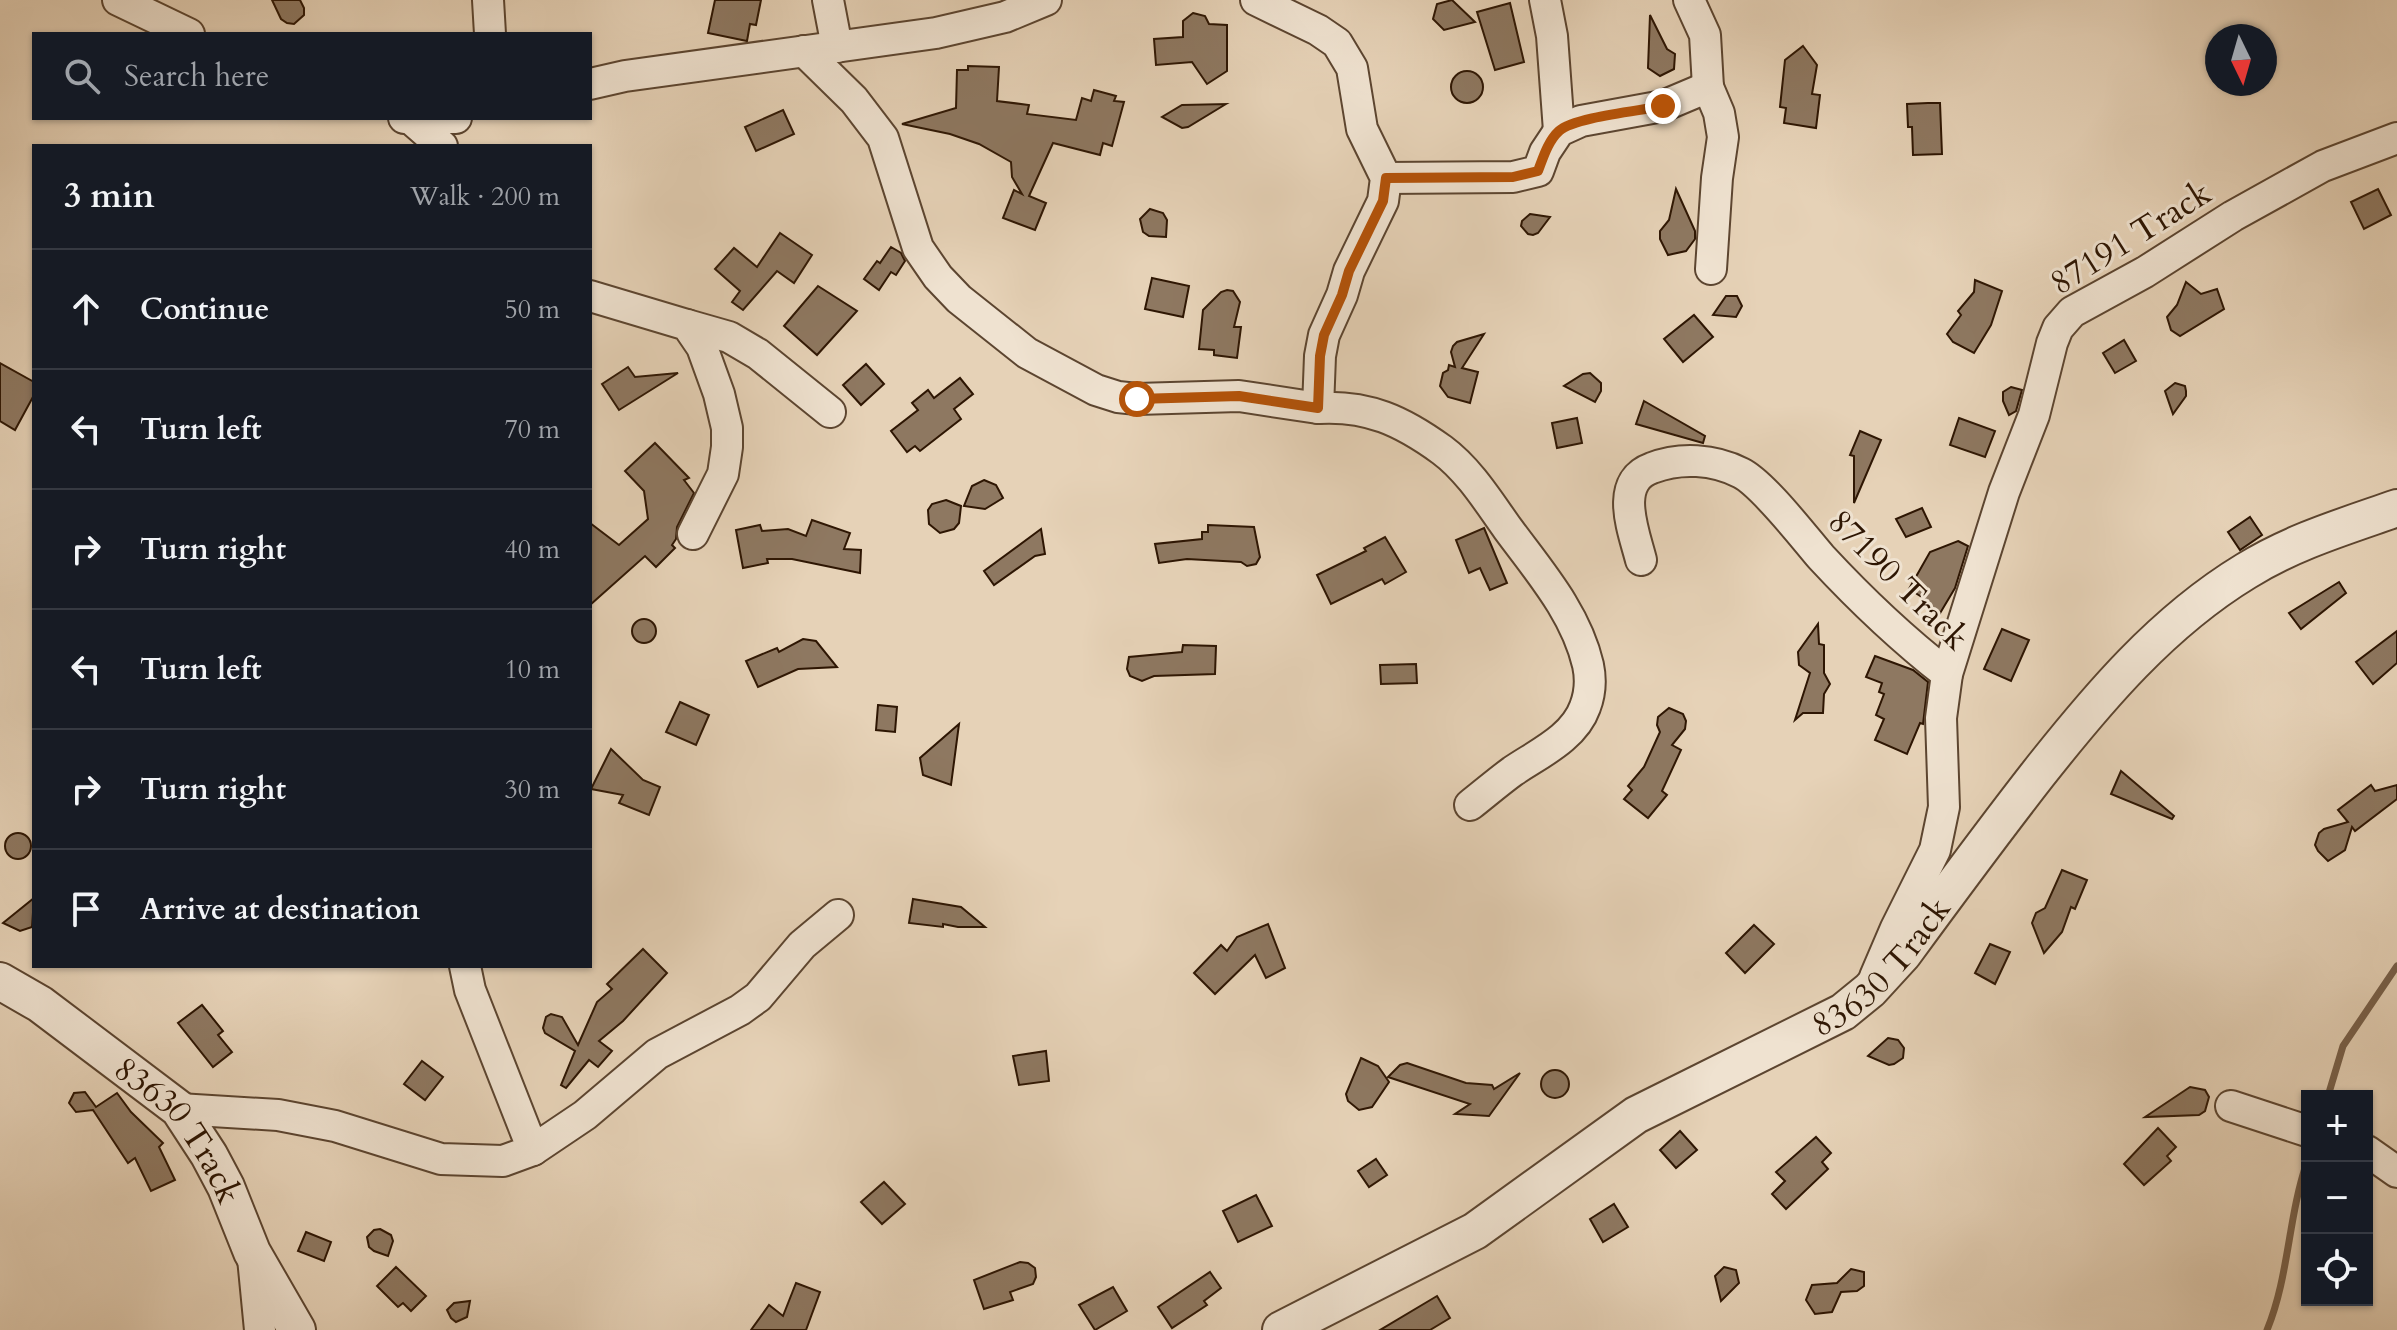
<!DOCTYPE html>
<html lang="en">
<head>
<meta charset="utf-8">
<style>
	body { margin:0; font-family:Cardo,serif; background:#242831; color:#f1f3f6 }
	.controls { position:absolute; right:24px; bottom:24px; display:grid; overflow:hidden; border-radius:0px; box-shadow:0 2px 6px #0004 }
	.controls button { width:72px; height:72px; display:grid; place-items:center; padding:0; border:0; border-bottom:2px solid #363941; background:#171b24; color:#f1f3f6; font:40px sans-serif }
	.compass { position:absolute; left:2205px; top:24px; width:72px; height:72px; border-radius:50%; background:#171b24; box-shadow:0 2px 6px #0004; rotate:175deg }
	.stop { position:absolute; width:24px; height:24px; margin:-18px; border:6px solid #b45309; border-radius:50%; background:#fff }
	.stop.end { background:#b45309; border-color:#fff; box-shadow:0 2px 8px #0008 }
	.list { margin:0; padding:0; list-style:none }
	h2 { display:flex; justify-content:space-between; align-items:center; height:104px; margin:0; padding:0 32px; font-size:34px }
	h2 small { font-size:26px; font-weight:400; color:#9ea1a6 }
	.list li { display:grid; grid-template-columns:52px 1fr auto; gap:24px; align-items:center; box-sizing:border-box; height:120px; padding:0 32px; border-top:2px solid #363941 }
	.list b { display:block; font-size:30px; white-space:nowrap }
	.list em { font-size:26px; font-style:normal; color:#9ea1a6 }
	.icon { flex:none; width:44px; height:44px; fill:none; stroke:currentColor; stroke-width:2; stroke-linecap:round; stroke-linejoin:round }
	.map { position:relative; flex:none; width:2397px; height:1330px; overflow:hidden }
	.search { position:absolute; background:#171b24; box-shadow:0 2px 6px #0004; left:32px; top:32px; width:560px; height:88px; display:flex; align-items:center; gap:20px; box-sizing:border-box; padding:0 28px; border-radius:0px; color:#9ea1a6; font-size:30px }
	.panel { position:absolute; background:#171b24; box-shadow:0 2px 6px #0004; left:32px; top:144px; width:560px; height:824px; border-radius:0px }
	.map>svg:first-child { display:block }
</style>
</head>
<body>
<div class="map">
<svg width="2397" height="1330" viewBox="0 0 2397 1330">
	<rect width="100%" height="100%" fill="#e6d2b7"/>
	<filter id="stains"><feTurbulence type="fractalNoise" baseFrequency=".0025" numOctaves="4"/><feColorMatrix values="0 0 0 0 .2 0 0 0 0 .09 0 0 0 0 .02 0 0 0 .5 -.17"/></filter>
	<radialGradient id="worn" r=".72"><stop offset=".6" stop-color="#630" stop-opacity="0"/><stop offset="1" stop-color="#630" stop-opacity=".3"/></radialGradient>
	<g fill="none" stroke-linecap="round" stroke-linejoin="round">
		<g stroke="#77604a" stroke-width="7">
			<path d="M2328,1096L2343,1046L2397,966"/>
			<path d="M2267,1330C2289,1277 2288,1217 2307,1162"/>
		</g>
	</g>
	<g fill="#8e7861" stroke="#2e1603" stroke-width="2">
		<path d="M272,0H300L304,8V15L294,24L287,23L281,19Z"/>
		<path d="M715,0H761L756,25L750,24L747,41L708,33Z"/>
		<path d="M1452,0L1475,22L1444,30L1433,19L1437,4Z"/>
		<path d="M1510,3L1524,62L1495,70L1477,12Z"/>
		<path d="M1193,13L1205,16L1209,24L1227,25V71L1207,84L1192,62L1156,65L1154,39L1183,37V21Z"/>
		<path d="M1650,15L1667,49L1675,54L1674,69L1660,76L1648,68Z"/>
		<path d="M1803,46L1817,65L1812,94L1820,95L1816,128L1784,123L1786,108L1780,107L1785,60Z"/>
		<path d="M968,66L999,67L997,101L1029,105L1027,114L1076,120L1082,98L1091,101L1094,90L1116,96L1114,101L1124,102L1112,146L1103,143L1100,155L1053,143L1029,196L1046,203L1035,230L1003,218L1014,190L1022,194L1012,177L1011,162L979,144L950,134L902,124L956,108L957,70H968Z"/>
		<circle cx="1467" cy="87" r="16"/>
		<path d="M1928,103H1940L1942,154L1913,155L1912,127H1908L1907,104Z"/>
		<path d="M1226,104L1188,127L1182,128L1162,117L1182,105Z"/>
		<path d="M783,110L794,134L756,151L745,127Z"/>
		<path d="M1676,189L1695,231V239L1686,251L1668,255L1660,239V231L1669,220Z"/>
		<path d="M2378,189L2391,215L2364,229L2351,202Z"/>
		<path d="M1150,209L1163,213L1167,220L1166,237L1149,236L1143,232L1140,219Z"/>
		<path d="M1530,214L1550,217L1538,233L1533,235L1528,234L1521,226L1522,221Z"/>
		<path d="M780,233L812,255L794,283L777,271L743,310L732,302L740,291L715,269L734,248L757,267Z"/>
		<path d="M891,247L901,253L905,261L896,275L891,272L879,290L864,279L877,261L880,263Z"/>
		<path d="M1152,278L1189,286L1183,317L1145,309Z"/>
		<path d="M1975,280L2002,291L1991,325L1974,353L1953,342L1947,334L1961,315L1958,311L1974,292Z"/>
		<path d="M2186,282L2201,294L2217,289L2224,309L2180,336L2171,330L2167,317L2177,305Z"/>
		<path d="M818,286L857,311L817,355L784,326Z"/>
		<path d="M1227,290L1233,291L1240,302L1234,327H1241L1237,358L1214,355V350L1199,349L1203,310L1221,292Z"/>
		<path d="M1726,296H1737L1742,306L1736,317L1713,315Z"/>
		<path d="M1694,315L1713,337L1683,362L1664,339Z"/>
		<path d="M1484,334L1462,368L1478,372L1470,403L1448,397L1440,386L1443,373L1448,370L1449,365L1455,367L1451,352L1453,346L1457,342Z"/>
		<path d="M2124,340L2136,361L2115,373L2103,353Z"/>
		<path d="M0,363L34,382V395L15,430L0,421Z"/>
		<path d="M866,364L884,384L861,405L843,385Z"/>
		<path d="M628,367L635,377L678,373L619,410L602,384Z"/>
		<path d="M1590,373L1601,383V391L1595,402L1564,386L1583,374Z"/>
		<path d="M960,378L973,394L954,409L961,419L920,451L915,446L907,452L891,431L918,410L912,403L928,390L934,398Z"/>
		<path d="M2175,383L2185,386L2186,391V396L2173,414L2165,391Z"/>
		<path d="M2011,387L2022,390L2016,411L2009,415L2003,401V392Z"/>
		<path d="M1644,401L1705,436L1703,443L1636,424Z"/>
		<path d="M1577,418L1582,443L1557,448L1552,423Z"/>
		<path d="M1959,418L1995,431L1985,457L1950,445Z"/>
		<path d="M1860,431L1881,440L1854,503V456L1850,455Z"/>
		<path d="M655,443L689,478L684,480L694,493L677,527L676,539L672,545L675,548L656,567L645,556L590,605V523L619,545L648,519L644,491L625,471Z"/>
		<path d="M984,480L996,485L1003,498L985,509L964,506L972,486Z"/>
		<path d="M946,500L961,506L959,523L954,529L940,533L929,524L928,510L932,504Z"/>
		<path d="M1922,508L1931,527L1906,537L1896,519Z"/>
		<path d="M2250,517L2262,535L2240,550L2228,532Z"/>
		<path d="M812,520L850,533L844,549L861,550L860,573L792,559H767L768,563L743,568L736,530L760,525L762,531L788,529L806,536Z"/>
		<path d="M1208,525L1254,527L1260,557L1256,564L1247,566L1241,562L1187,559L1159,563L1155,544L1202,539V532H1208Z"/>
		<path d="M1484,528L1507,583L1490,590L1480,568L1469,573L1456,540Z"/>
		<path d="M1041,529L1045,554L1035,556L994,585L984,571Z"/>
		<path d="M1385,537L1406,572L1385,584L1382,579L1331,604L1317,575L1366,551L1364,548Z"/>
		<path d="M1958,541L1968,546L1955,588L1939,615L1922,605L1925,599L1909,589L1930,552Z"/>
		<path d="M2339,582L2346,593L2301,629L2289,613Z"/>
		<circle cx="644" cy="631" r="12"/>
		<path d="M1818,624L1819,644L1824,645V673L1830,684L1824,694L1823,713H1803L1795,720L1810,673L1799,665L1798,652Z"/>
		<path d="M2002,629L2029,640L2011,681L1984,669Z"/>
		<path d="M2397,631V663L2373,684L2356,662Z"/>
		<path d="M803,639L816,641L837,667L798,669L758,687L746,661L777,648L779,652Z"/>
		<path d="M1183,645L1216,646L1215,674L1154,676L1142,681L1130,676L1127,669L1129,657L1182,652Z"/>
		<path d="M1875,656L1913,670L1928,682L1923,724L1920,723L1907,754L1875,740L1884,719L1876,715L1884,694L1879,692L1882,683L1866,677Z"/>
		<path d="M1416,664L1417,683L1381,684L1380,665Z"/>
		<path d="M680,702L709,715L696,745L666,732Z"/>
		<path d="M878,705L897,707L895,732L876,730Z"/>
		<path d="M1669,708L1683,714L1686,721L1685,729L1672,745L1681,750L1662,791L1667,795L1648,818L1624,799L1632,790L1628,786L1644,767L1660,732L1657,725L1658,717Z"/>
		<path d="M959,724L951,785L923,775L920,758Z"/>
		<path d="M611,749L643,780L660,787L649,815L619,803L623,795L591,789Z"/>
		<path d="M2121,771L2174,816L2172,819L2111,794Z"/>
		<path d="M2371,785L2375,791L2397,785V799L2355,831L2352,827L2345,850L2328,861L2318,851L2315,845L2319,833L2324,829L2348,822L2338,810Z"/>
		<circle cx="18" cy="846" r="13"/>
		<path d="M2062,870L2087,880L2075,909L2071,907L2062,932L2044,953L2032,923L2036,913L2045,908Z"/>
		<path d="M34,898L32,927L20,931L3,923Z"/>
		<path d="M913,899L961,907L985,927H958L943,924V927L909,923Z"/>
		<path d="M1268,924L1285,968L1266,978L1255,955L1215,994L1194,973L1221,945L1227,951L1237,937Z"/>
		<path d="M1754,925L1774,944L1745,973L1726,953Z"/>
		<path d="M1990,944L2010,952L1995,984L1975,973Z"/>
		<path d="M643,949L667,973L623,1021L599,1041L612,1051L598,1067L589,1060L566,1088L561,1085L575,1051L545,1033L543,1028L546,1017L551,1014L562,1017L578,1045L597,1002L612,989L607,984Z"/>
		<path d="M202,1005L223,1031L218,1035L232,1052L213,1067L178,1023Z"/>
		<path d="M1888,1038L1898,1040L1904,1048L1903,1058L1894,1064L1889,1065L1868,1056Z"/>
		<path d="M1046,1051L1049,1081L1019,1085L1013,1056Z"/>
		<path d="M1361,1058L1378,1066L1389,1082L1372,1107L1359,1110L1348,1101L1346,1094Z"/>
		<path d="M422,1061L443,1077L425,1100L404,1084Z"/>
		<path d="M1407,1063L1466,1083L1492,1085L1494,1089L1520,1073L1489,1116L1455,1114L1470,1104L1388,1077L1400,1065Z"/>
		<circle cx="1555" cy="1084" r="14"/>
		<path d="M2190,1087L2205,1090L2209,1097L2205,1111L2199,1115L2145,1117Z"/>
		<path d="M85,1092L96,1107L117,1093L131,1112L163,1143L159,1147L175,1180L151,1191L135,1158L128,1163L93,1110L76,1112L69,1103L74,1093Z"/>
		<path d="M2158,1128L2176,1147L2167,1156L2171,1161L2144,1185L2124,1164Z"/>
		<path d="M1680,1131L1697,1150L1676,1168L1660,1150Z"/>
		<path d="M1816,1137L1831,1153L1822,1162L1828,1169L1786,1209L1772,1194L1785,1181L1776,1172Z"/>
		<path d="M1376,1159L1387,1175L1369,1187L1358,1171Z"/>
		<path d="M884,1182L905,1204L882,1224L861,1202Z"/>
		<path d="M1256,1195L1272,1226L1238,1242L1223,1211Z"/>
		<path d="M1614,1204L1628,1227L1603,1242L1590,1219Z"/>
		<path d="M380,1229L391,1235L393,1241L388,1256L374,1251L369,1247L367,1237L374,1230Z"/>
		<path d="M306,1232L331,1242L324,1261L298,1251Z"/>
		<path d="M1020,1262L1028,1263L1035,1268L1036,1277L1033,1284L1010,1292L1013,1300L984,1309L974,1280Z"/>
		<path d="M396,1267L426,1296L411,1311L403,1303L398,1307L377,1286Z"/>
		<path d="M1724,1267L1736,1270L1739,1283L1721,1301L1715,1276Z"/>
		<path d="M1851,1269L1864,1272V1286L1857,1291L1841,1292L1832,1312L1815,1314L1806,1300L1812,1285L1837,1283Z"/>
		<path d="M1210,1272L1221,1288L1204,1301L1207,1305L1172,1328L1158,1307Z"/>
		<path d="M796,1283L820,1292L806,1330H751L769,1305L783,1316Z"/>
		<path d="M1113,1287L1127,1311L1095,1330L1079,1305Z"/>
		<path d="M1437,1296L1450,1318L1430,1330H1380Z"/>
		<path d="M470,1301L467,1317L456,1322L451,1318L447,1310L454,1303Z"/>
	</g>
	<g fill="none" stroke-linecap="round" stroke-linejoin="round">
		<defs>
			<g id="minor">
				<path d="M118,0L189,34"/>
				<path d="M488,0L490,34"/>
				<path d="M828,0L837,47"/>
				<path d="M1545,0L1552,36L1559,131"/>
				<path d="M1689,0L1705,35L1708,87"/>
				<path d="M804,51L854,100L883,138L918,248L938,277L959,299L1027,353L1096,390L1118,397L1137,399L1239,396L1318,408L1320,356L1324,335L1342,295L1349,271L1383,201L1386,178L1362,129L1352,68L1337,43L1318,30L1256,0"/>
				<path d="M590,84L625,76L936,33L1005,17L1046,0"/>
				<path d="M404,118H456"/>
				<path d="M411,119L442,146"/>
				<path d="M1386,178L1513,177L1538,171L1545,152L1559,131L1581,121L1663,106L1708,87L1719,113L1723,137L1717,178L1711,269"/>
				<path d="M590,296L687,325L702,347L719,394L727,428V447L723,474L693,534"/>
				<path d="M687,325L729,337L758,354L830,412"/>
				<path d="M1318,408C1368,405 1402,421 1442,450C1469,470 1488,501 1508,529C1539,571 1576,613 1588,665C1591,679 1590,694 1585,707C1574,738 1538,754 1513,771C1498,782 1484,794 1470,805"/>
				<path d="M1641,560C1634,532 1613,482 1652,468C1680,457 1714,459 1741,473C1763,484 1803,536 1821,557C1860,599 1902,639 1947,674"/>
				<path d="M1875,977L1896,928L1935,850L1944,807L1941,718L1947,674L2004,492L2034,415L2052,343L2058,328L2072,312L2145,272L2233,216L2323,166L2397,138"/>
				<path d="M2231,1106L2307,1131"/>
				<path d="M179,1109L278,1115L335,1126L441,1159L503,1161L533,1150L470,990L465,966"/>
				<path d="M533,1150L585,1115L657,1054L740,1010L758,997L802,945L838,915"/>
				<path d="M2367,1151L2397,1172"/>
				<path d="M253,1258L260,1330"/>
			</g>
			<g id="tertiary">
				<path id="s1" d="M0,981L40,1004L179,1109L209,1155L226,1187L252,1252L297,1330"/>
				<path id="s2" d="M1281,1330L1475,1231L1636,1115L1843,1012L1870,990L1903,954C1947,894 1992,833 2038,774C2098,698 2162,622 2246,571C2292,542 2346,526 2397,508"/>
			</g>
		</defs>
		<use href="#minor" stroke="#5c4530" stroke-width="34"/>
		<use href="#tertiary" stroke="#5c4530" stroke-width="40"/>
		<use href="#minor" stroke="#efe2d0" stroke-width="30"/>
		<use href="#tertiary" stroke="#efe2d0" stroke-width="36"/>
	</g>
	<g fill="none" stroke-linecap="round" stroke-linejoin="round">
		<path stroke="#b45309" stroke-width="10" d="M1137,399L1239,396L1318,408L1320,356L1324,335L1342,295L1349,271L1383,201L1386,178L1513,177L1538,171C1543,158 1548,141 1559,131C1574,117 1639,111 1663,106"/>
	</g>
	<g text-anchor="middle" stroke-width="6" stroke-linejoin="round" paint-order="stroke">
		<g font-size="34" fill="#2e1603" stroke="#efe2d0">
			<text transform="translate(2130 237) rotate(-32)" y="12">87191 Track</text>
			<text transform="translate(1899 579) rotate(45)" y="12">87190 Track</text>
			<text dy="12" stroke="none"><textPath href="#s2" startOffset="706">83630 Track</textPath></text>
			<text dy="12" stroke="none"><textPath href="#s1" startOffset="236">83630 Track</textPath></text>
		</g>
	</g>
	<rect width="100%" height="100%" filter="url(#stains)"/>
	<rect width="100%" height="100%" fill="url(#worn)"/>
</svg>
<div class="controls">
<button>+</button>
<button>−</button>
<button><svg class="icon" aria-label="locate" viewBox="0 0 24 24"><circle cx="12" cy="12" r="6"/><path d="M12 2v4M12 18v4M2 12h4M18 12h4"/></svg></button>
</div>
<svg class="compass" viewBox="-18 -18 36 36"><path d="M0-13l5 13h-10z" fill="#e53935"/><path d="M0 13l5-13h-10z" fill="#9ea1a6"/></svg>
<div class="stop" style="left:1137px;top:399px"></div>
<div class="stop end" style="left:1663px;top:106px"></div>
<div class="search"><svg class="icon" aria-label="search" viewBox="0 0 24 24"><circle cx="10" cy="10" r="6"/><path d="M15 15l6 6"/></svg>Search here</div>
<section class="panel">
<h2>3 min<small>Walk · 200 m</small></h2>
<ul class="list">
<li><svg class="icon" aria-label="ahead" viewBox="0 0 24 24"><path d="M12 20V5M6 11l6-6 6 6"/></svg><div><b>Continue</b></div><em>50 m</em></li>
<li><svg class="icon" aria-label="left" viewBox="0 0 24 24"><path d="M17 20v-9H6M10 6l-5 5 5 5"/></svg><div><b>Turn left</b></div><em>70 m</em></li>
<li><svg class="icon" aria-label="right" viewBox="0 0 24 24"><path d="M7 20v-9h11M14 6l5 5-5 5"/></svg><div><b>Turn right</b></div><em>40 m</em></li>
<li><svg class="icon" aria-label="left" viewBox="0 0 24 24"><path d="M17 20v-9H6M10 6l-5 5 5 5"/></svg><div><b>Turn left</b></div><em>10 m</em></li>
<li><svg class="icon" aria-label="right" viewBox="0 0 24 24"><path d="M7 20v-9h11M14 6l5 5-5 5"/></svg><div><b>Turn right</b></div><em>30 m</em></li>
<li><svg class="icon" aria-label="arrive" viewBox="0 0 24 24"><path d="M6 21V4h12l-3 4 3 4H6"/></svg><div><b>Arrive at destination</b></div></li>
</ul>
</section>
</div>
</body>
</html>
